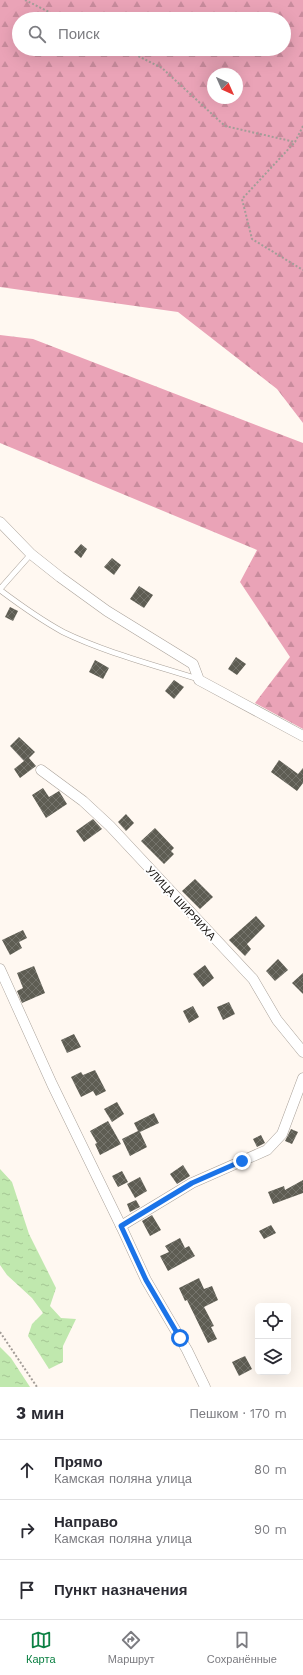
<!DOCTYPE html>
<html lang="ru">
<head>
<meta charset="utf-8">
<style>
	body { margin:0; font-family:"Work Sans",sans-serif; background:#f7f7f7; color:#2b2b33 }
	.controls { position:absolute; right:12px; bottom:12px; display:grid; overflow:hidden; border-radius:6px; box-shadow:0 4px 16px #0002 }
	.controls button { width:36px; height:36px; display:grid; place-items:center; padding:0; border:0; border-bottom:1px solid #e1e1e2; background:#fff; color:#2b2b33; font:20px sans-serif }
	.compass { position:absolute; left:207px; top:68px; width:36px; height:36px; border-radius:50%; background:#fff; box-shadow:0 4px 16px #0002; rotate:135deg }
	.stop { position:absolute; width:12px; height:12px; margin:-9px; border:3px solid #1a73e8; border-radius:50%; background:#fff }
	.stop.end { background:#1a73e8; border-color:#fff; box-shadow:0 1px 4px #0008 }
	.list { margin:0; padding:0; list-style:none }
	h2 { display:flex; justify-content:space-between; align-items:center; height:52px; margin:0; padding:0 16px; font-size:17px }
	h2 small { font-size:13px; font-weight:400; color:#7c7c81 }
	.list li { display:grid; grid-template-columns:26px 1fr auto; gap:12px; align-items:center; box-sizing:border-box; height:60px; padding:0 16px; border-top:1px solid #e1e1e2 }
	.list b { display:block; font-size:15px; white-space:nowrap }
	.list p { margin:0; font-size:13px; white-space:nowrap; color:#7c7c81 }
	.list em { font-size:13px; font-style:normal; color:#7c7c81 }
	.icon { flex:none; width:22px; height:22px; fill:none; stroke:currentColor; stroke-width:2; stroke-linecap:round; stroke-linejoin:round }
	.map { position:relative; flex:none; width:303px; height:1387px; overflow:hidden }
	.search { position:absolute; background:#fff; box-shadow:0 4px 16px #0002; left:12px; right:12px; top:12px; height:44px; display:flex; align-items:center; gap:10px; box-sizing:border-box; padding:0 14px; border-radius:22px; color:#7c7c81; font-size:15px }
	.sheet { height:232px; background:#fff }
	nav { display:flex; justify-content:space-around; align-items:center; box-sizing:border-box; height:56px; border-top:1px solid #e1e1e2; background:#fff; font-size:11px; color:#7c7c81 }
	nav a { display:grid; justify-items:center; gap:2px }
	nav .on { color:#0b8043 }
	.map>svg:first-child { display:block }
</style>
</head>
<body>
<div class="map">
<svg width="303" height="1387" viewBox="0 0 303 1387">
	<defs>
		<pattern id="forest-firs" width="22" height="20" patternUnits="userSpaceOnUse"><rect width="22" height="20" fill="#eaa3b7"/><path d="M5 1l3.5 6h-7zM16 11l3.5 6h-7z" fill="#c88b9c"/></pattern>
		<pattern id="water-ripples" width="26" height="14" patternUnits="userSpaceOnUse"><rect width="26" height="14" fill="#c0e8ae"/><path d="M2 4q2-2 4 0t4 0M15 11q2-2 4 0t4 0" fill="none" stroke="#a4c694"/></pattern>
		<pattern id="building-cross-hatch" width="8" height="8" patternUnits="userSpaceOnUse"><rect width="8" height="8" fill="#5e5d53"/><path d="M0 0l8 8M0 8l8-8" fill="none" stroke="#75746c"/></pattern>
	</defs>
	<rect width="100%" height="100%" fill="#fff8f1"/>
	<g fill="url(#forest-firs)" fill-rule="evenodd">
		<path d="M0,0H303V423L277,389L178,312L0,287ZM19,19H284V49H19ZM213,74H237V98H213Z"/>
		<path d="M0,335L33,339L303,443V729L255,703L290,657L240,582L257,550L0,443Z"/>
	</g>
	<g fill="url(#water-ripples)">
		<path d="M0,1169L12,1182L29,1234L56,1288L50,1306L61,1318L76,1319L63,1346V1362L49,1369L28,1336L32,1324L43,1313L32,1298L7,1275L0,1265Z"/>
		<path d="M0,1347L11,1358L30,1387H0Z"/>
	</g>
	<g fill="url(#building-cross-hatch)">
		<path d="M81,544L87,549L81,558L74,552Z"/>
		<path d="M112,558L121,565L114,575L104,567Z"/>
		<path d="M139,586L153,595L144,608L130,599Z"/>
		<path d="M10,607L18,611L13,621L5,617Z"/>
		<path d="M236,657L246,664L237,675L228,669Z"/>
		<path d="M95,660L109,668L103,679L89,672Z"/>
		<path d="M174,680L184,687L174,699L165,691Z"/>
		<path d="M19,737L35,752L29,758L36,766L20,778L14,769L24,761L10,746Z"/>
		<path d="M279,760L298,774L303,768V783L297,791L271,772Z"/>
		<path d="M43,788L49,797L59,791L67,804L46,818L32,795Z"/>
		<path d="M126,814L134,823L126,831L118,822Z"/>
		<path d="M93,819L102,829L84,842L76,831Z"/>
		<path d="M155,828L174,848L171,851L174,854L164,864L141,841Z"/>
		<path d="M195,879L213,897L200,909L182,891Z"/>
		<path d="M256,916L265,926L247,944L251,949L245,956L229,940Z"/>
		<path d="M23,930L27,938L19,942L22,948L10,955L2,940Z"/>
		<path d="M278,959L288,970L275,981L266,971Z"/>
		<path d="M205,965L214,978L203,987L193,974Z"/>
		<path d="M34,966L45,993L22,1003L17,991L23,988L17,973Z"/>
		<path d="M303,973V994L292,983Z"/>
		<path d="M229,1002L235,1014L223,1020L217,1007Z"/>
		<path d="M193,1006L199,1017L189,1023L183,1011Z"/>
		<path d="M74,1034L81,1047L67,1053L61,1040Z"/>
		<path d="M95,1070L106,1091L96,1096L93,1091L81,1097L71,1077L81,1072L83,1075Z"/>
		<path d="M117,1102L124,1114L112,1122L104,1109Z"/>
		<path d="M154,1113L159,1123L140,1132L147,1147L130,1156L122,1139L138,1131L134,1123Z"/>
		<path d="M108,1121L121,1144L100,1155L95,1144L97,1143L90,1131Z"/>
		<path d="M291,1129L298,1132L292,1144L285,1141Z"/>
		<path d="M261,1135L265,1143L257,1147L253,1139Z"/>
		<path d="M183,1165L190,1176L177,1184L170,1174Z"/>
		<path d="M122,1171L128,1182L118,1187L112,1176Z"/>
		<path d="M140,1177L147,1191L135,1198L127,1184Z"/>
		<path d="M303,1180V1193L273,1204L268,1192L284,1186L285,1190Z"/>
		<path d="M136,1200L140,1207L130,1212L127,1204Z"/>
		<path d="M152,1215L161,1230L150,1236L142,1221Z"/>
		<path d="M271,1225L276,1233L264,1239L259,1231Z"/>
		<path d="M180,1238L185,1248L189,1246L195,1256L168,1271L160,1256L169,1252L165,1246Z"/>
		<path d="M199,1278L204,1289L212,1286L218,1300L204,1307L214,1326L211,1327L217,1339L208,1343L187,1300L185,1301L179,1288Z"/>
		<path d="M245,1356L252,1369L239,1376L232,1362Z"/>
	</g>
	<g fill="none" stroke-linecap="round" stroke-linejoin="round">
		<defs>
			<g id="service">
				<path d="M0,589L31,554"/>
				<path d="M0,590C20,605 41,620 63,632C104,652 154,665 198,679"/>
			</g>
			<g id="minor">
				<path d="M0,522L31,554L60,577L107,611L193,664L199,680L303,736"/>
				<path d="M41,770L83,801L110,826L253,979L277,1020L303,1052"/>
				<path d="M0,969L52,1084L121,1226"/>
				<path d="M205,1387L187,1350L146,1280L121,1226L192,1183L267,1150L282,1134L303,1078"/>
			</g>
		</defs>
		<use href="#service" stroke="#aaa29a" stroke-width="6"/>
		<use href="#minor" stroke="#aaa29a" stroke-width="11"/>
		<g stroke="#a39d98" stroke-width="2" stroke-dasharray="2 2" stroke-linecap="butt">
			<path d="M25,0L63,19"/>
			<path d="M124,49L162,68L225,126L295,142"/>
			<path d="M303,126L295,142L242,199L252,239L303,270"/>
			<path d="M0,1332L37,1387"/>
		</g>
		<use href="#service" stroke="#fff" stroke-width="5"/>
		<use href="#minor" stroke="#fff" stroke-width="10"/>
	</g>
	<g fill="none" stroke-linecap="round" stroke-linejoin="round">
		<path stroke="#1a73e8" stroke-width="5" d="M180,1338L146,1280L121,1226L192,1183L242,1161"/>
	</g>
	<g text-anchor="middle" stroke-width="4" stroke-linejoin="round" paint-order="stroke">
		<g font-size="11" fill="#15120f" stroke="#fff">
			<text transform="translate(181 903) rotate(47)" y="4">УЛИЦА ШИРЯИХА</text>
		</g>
	</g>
</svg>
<div class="controls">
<button><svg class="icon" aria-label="locate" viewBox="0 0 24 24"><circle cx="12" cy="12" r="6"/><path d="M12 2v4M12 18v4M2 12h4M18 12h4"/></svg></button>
<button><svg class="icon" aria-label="layers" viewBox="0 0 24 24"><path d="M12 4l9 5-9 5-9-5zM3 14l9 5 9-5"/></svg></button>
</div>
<svg class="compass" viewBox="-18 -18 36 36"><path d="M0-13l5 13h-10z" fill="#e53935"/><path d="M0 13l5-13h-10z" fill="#7c7c81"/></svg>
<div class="stop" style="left:180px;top:1338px"></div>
<div class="stop end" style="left:242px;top:1161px"></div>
<div class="search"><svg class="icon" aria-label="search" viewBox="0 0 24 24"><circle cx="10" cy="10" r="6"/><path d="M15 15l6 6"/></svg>Поиск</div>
</div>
<section class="sheet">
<h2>3 мин<small>Пешком · 170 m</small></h2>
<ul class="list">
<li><svg class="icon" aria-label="ahead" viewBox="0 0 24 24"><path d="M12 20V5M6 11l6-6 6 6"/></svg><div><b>Прямо</b><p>Камская поляна улица</p></div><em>80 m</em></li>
<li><svg class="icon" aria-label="right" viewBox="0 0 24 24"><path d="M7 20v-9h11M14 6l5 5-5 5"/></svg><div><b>Направо</b><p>Камская поляна улица</p></div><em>90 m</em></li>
<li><svg class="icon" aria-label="arrive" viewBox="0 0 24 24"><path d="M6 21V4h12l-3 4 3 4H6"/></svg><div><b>Пункт назначения</b></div></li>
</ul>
</section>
<nav>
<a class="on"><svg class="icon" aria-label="map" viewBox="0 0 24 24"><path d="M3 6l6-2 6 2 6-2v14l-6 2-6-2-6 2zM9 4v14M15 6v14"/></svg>Карта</a>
<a><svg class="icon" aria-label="directions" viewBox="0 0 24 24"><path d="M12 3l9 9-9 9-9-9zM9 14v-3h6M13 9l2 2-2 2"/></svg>Маршрут</a>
<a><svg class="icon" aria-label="saved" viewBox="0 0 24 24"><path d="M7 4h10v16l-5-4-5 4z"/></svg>Сохранённые</a>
</nav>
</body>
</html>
